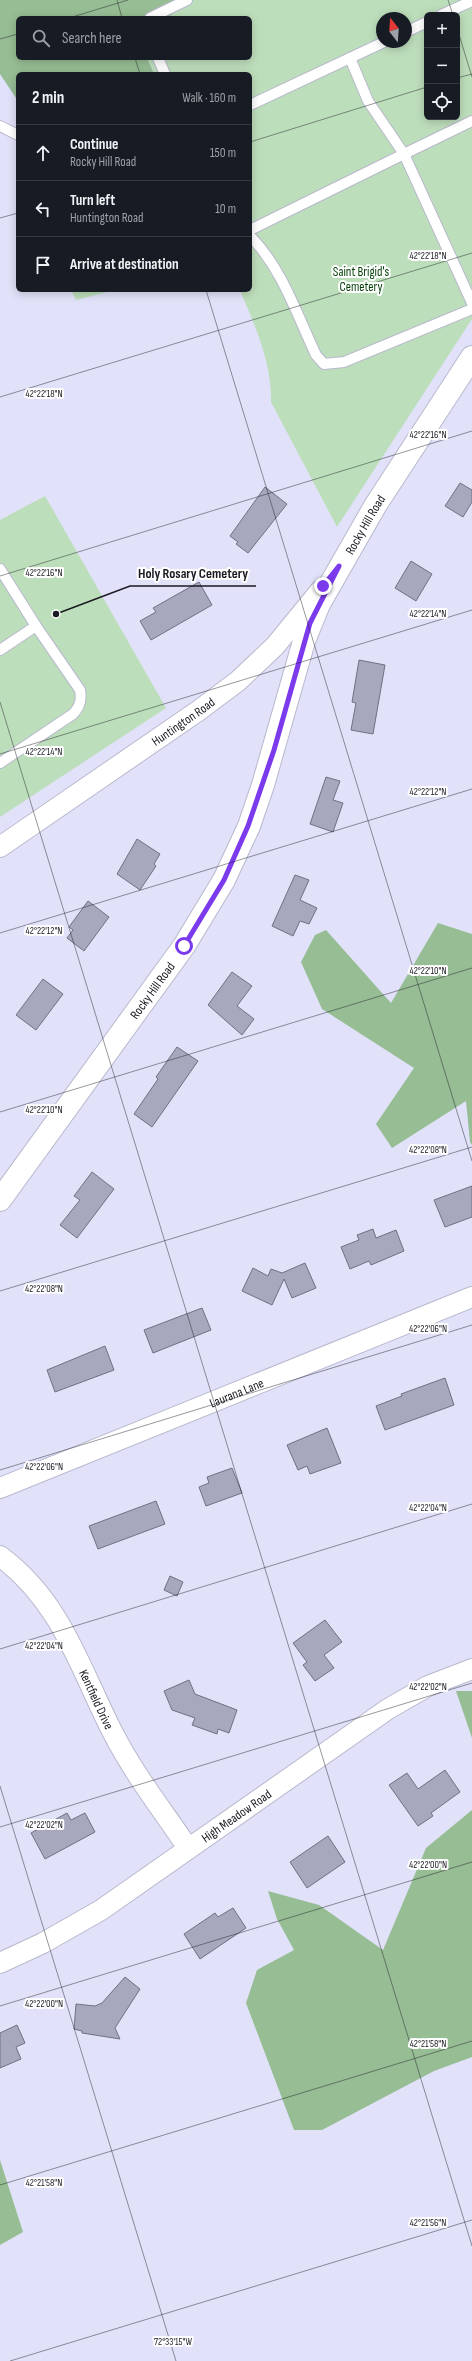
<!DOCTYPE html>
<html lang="en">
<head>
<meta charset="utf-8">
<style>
	body { margin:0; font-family:"Sofia Sans Condensed",sans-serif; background:#20242c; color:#f1f3f6 }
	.controls { position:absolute; right:12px; top:12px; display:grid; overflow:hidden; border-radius:6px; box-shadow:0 2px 10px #0003 }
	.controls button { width:36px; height:36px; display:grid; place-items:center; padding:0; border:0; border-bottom:1px solid #363941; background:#171b24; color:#f1f3f6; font:20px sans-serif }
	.compass { position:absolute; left:376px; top:12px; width:36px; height:36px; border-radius:50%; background:#171b24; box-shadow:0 2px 10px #0003; rotate:343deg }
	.stop { position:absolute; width:12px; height:12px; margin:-9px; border:3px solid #7c3aed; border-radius:50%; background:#fff }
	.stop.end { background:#7c3aed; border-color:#fff; box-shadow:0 1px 4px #0008 }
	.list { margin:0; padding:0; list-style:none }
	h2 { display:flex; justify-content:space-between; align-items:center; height:52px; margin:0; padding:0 16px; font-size:17px }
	h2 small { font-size:13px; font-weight:400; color:#9ea1a6 }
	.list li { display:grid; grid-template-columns:26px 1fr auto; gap:12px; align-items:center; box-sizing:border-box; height:56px; padding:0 16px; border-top:1px solid #363941 }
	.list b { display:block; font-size:15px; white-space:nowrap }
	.list p { margin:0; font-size:13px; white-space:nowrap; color:#9ea1a6 }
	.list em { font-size:13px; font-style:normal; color:#9ea1a6 }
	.icon { flex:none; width:22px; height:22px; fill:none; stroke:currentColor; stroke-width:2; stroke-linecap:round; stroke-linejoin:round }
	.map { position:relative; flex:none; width:472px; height:2361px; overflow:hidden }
	.search { position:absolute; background:#171b24; box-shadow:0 2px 10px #0003; left:16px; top:16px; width:236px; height:44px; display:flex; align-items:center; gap:10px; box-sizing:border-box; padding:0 14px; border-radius:6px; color:#9ea1a6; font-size:15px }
	.panel { position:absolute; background:#171b24; box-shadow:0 2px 10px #0003; left:16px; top:72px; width:236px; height:220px; border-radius:6px }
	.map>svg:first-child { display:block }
</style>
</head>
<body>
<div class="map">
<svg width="472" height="2361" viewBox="0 0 472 2361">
	<rect width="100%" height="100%" fill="#e1e2f9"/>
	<g fill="#bddebb" fill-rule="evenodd">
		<path d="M164,0H472V319L337,527L271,402C272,363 255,326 240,290H250V74H154L147,58H250V18H130ZM427,15H457V117H427ZM382,18H406V42H382Z"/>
		<path d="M71,290H115L76,300Z"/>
		<path d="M45,496L166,708L0,817V520Z"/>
	</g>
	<g fill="#96bd94">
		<path d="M0,0H186L168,18H18V58H147L154,74H18V101L0,74Z"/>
		<path d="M438,923L472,934V1145L470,1142L466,1101L392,1148L376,1124L414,1068L322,1009L301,962L315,935L326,930L391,1003Z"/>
		<path d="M456,1691H472V1738Z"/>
		<path d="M472,1810V2057L434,2071L322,2130H294L246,2003L257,1970L294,1950L277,1919L268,1891L319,1905L383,1950L426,1848Z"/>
		<path d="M0,2160L23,2232L0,2245Z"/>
	</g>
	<g fill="#a7a8bd" stroke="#707084">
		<path d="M460,483L472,490V502L463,517L445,506Z"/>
		<path d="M265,487L287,504L248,553L236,544L238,542L230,536Z"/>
		<path d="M411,561L432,574L416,601L395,588Z"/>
		<path d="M199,582L212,605L151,640L140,621L156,612L153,608Z"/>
		<path d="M359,660L385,665L373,734L351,730L356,703L352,702Z"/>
		<path d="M326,777L340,781L333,800L343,803L333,832L310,824Z"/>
		<path d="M137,839L160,854L154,864L156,866L140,890L117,874Z"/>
		<path d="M295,875L309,880L300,900L317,908L309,924L300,921L293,936L272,926Z"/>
		<path d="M88,901L109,917L84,951L67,938L73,930L69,927Z"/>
		<path d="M232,972L252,986L237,1006L254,1019L242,1035L208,1005Z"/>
		<path d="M43,979L63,994L36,1030L16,1015Z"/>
		<path d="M177,1047L198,1061L152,1127L134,1114L158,1079L156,1077Z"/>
		<path d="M92,1172L114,1189L77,1238L60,1225L80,1200L74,1196Z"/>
		<path d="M472,1186V1217L445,1227L434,1200Z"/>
		<path d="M373,1229L376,1238L396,1230L404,1251L371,1265L369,1261L350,1269L341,1247L359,1240L357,1235Z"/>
		<path d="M305,1263L316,1288L292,1298L284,1279L272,1305L242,1291L253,1268L268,1276L271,1269L282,1273Z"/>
		<path d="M202,1308L211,1330L153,1353L144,1330Z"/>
		<path d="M105,1346L114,1370L55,1392L47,1370Z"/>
		<path d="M445,1378L454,1405L385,1430L376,1406L402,1396L401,1394Z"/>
		<path d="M327,1428L341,1463L310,1474L307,1466L298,1470L287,1445Z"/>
		<path d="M232,1468L242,1493L206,1506L199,1487L209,1483L207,1477Z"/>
		<path d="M156,1501L165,1524L98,1549L89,1526Z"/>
		<path d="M170,1576L183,1582L177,1596L164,1590Z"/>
		<path d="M325,1620L342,1642L324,1655L334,1668L315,1681L303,1665L307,1662L293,1643Z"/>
		<path d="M189,1680L195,1694L237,1710L229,1733L218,1729L217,1734L192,1725L195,1718L172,1710L164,1691Z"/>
		<path d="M445,1770L460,1792L431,1813L433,1816L418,1826L389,1785L407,1773L418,1789Z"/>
		<path d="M67,1813L71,1820L85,1813L95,1832L45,1859L31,1833Z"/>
		<path d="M328,1836L345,1862L307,1888L290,1862Z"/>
		<path d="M233,1908L246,1928L200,1959L184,1934L215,1913L218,1917Z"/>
		<path d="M125,1977L140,1989L115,2028L120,2039L82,2033V2031L74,2029L76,2004L95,2006L102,2003Z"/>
		<path d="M17,2025L25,2043L16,2047L21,2059L0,2068V2033Z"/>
	</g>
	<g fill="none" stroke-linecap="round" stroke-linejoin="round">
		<defs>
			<g id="lane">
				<path d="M441,15L472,1"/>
				<path d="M150,18L187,0"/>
				<path d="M406,32L427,22"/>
				<path d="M158,58L165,74"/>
				<path d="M250,105L350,58"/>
				<path d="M472,121L404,154L472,303"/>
				<path d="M0,126L18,135"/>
				<path d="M250,230L404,154L368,101L350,58L384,42"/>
				<path d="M250,236C282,268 297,315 316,355L324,364L344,362L472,309"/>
				<path d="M0,569L36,626"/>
				<path d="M0,650L36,626L80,690C82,700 80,707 73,714L0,763"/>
			</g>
			<g id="street">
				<path id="s1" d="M0,847L198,711L238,681L275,646L320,591"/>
				<path id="s2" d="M0,1488L472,1297"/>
				<path id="s3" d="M0,1556C62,1602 80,1669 113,1733C134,1774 163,1811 188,1848"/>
				<path id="s4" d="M0,1963L43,1943L101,1910L388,1709L428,1686L472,1669"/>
			</g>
			<g id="secondary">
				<path id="s5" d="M0,1200L184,946L224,880L249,826L263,785L304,641L319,604L375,506L472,357"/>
			</g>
		</defs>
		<use href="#lane" stroke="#b8b8ce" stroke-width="12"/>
		<use href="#street" stroke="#b8b8ce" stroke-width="22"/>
		<use href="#secondary" stroke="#b8b8ce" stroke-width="24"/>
		<use href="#lane" stroke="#fff" stroke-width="10"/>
		<use href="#street" stroke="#fff" stroke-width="20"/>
		<use href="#secondary" stroke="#fff" stroke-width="22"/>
	</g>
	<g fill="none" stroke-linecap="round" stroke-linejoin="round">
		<path stroke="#7c3aed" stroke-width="5" d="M184,946L224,880L248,826L274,750L310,623L339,566L323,586"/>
	</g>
	<path fill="none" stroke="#1a1a22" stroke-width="1" stroke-opacity="0.45" d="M117,0L122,18M448,0L453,15M69,18L128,0M457,28L472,77M0,39L18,34M135,58L140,74M457,78L472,74M250,142L427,87M0,218L18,213M206,290L472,1161M0,397L472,253M0,576L472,431M0,702L472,2246M0,754L472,610M0,933L472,789M0,1112L472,968M0,1291L472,1147M0,1470L472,1325M0,1649L472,1504M0,1786L176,2361M0,1827L472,1683M0,2006L472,1862M0,2185L472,2041M10,2361L472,2220"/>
	<g text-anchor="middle" stroke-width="4" stroke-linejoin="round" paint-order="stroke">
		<g font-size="13" fill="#013e06" stroke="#fff">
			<text x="361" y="276">Saint Brigid's<tspan x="361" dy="15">Cemetery</tspan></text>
		</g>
		<g font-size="13" fill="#1a1a22" stroke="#fff">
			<text dy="5" stroke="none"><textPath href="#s5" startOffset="775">Rocky Hill Road</textPath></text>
			<text dy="5" stroke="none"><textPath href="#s1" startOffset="222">Huntington Road</textPath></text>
			<text dy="5" stroke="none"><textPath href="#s5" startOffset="259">Rocky Hill Road</textPath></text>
			<text dy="5" stroke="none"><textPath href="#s2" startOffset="255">Laurana Lane</textPath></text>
			<text dy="5" stroke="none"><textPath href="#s3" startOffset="175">Kentfield Drive</textPath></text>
			<text dy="5" stroke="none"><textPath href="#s4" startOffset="279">High Meadow Road</textPath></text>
		</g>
	</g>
	<g font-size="10" text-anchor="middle" fill="#1a1a22" stroke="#fff" stroke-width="4" stroke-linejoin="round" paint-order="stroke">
		<text x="428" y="259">42°22'18"N</text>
		<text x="44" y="397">42°22'18"N</text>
		<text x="428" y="438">42°22'16"N</text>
		<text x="44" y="576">42°22'16"N</text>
		<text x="428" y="617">42°22'14"N</text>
		<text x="44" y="755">42°22'14"N</text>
		<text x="428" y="795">42°22'12"N</text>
		<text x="44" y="934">42°22'12"N</text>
		<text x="428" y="974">42°22'10"N</text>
		<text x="44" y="1113">42°22'10"N</text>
		<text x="428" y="1153">42°22'08"N</text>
		<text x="44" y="1292">42°22'08"N</text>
		<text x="428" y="1332">42°22'06"N</text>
		<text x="44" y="1470">42°22'06"N</text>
		<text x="428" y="1511">42°22'04"N</text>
		<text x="44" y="1649">42°22'04"N</text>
		<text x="428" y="1690">42°22'02"N</text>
		<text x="44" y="1828">42°22'02"N</text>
		<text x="428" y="1868">42°22'00"N</text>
		<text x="44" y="2007">42°22'00"N</text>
		<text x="428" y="2047">42°21'58"N</text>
		<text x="44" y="2186">42°21'58"N</text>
		<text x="428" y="2226">42°21'56"N</text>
		<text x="173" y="2345">72°33'15"W</text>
	</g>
	<path fill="none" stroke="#1a1a22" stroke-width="1.5" d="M56 614L130 586H256"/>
	<circle fill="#1a1a22" stroke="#fff" stroke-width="1.5" cx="56" cy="614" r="4"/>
	<g font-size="14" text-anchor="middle" font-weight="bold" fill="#1a1a22" stroke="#fff" stroke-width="4" stroke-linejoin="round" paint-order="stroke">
		<text x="193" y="578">Holy Rosary Cemetery</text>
	</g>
</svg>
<div class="controls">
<button>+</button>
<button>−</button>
<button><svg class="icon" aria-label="locate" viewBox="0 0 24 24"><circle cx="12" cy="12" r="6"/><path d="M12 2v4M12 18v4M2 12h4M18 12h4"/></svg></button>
</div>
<svg class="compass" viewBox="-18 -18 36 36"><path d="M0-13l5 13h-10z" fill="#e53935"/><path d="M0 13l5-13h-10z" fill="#9ea1a6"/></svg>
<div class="stop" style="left:184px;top:946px"></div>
<div class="stop end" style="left:323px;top:586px"></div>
<div class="search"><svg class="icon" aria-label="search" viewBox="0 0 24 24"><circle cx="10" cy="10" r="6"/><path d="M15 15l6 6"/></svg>Search here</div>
<section class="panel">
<h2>2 min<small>Walk · 160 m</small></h2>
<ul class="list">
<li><svg class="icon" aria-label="ahead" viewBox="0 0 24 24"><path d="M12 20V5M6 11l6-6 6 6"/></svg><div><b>Continue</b><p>Rocky Hill Road</p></div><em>150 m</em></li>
<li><svg class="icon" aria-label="left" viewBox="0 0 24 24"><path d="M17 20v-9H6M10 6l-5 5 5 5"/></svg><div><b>Turn left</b><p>Huntington Road</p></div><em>10 m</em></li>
<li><svg class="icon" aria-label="arrive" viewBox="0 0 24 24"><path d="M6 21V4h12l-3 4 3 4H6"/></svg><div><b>Arrive at destination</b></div></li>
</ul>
</section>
</div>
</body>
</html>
